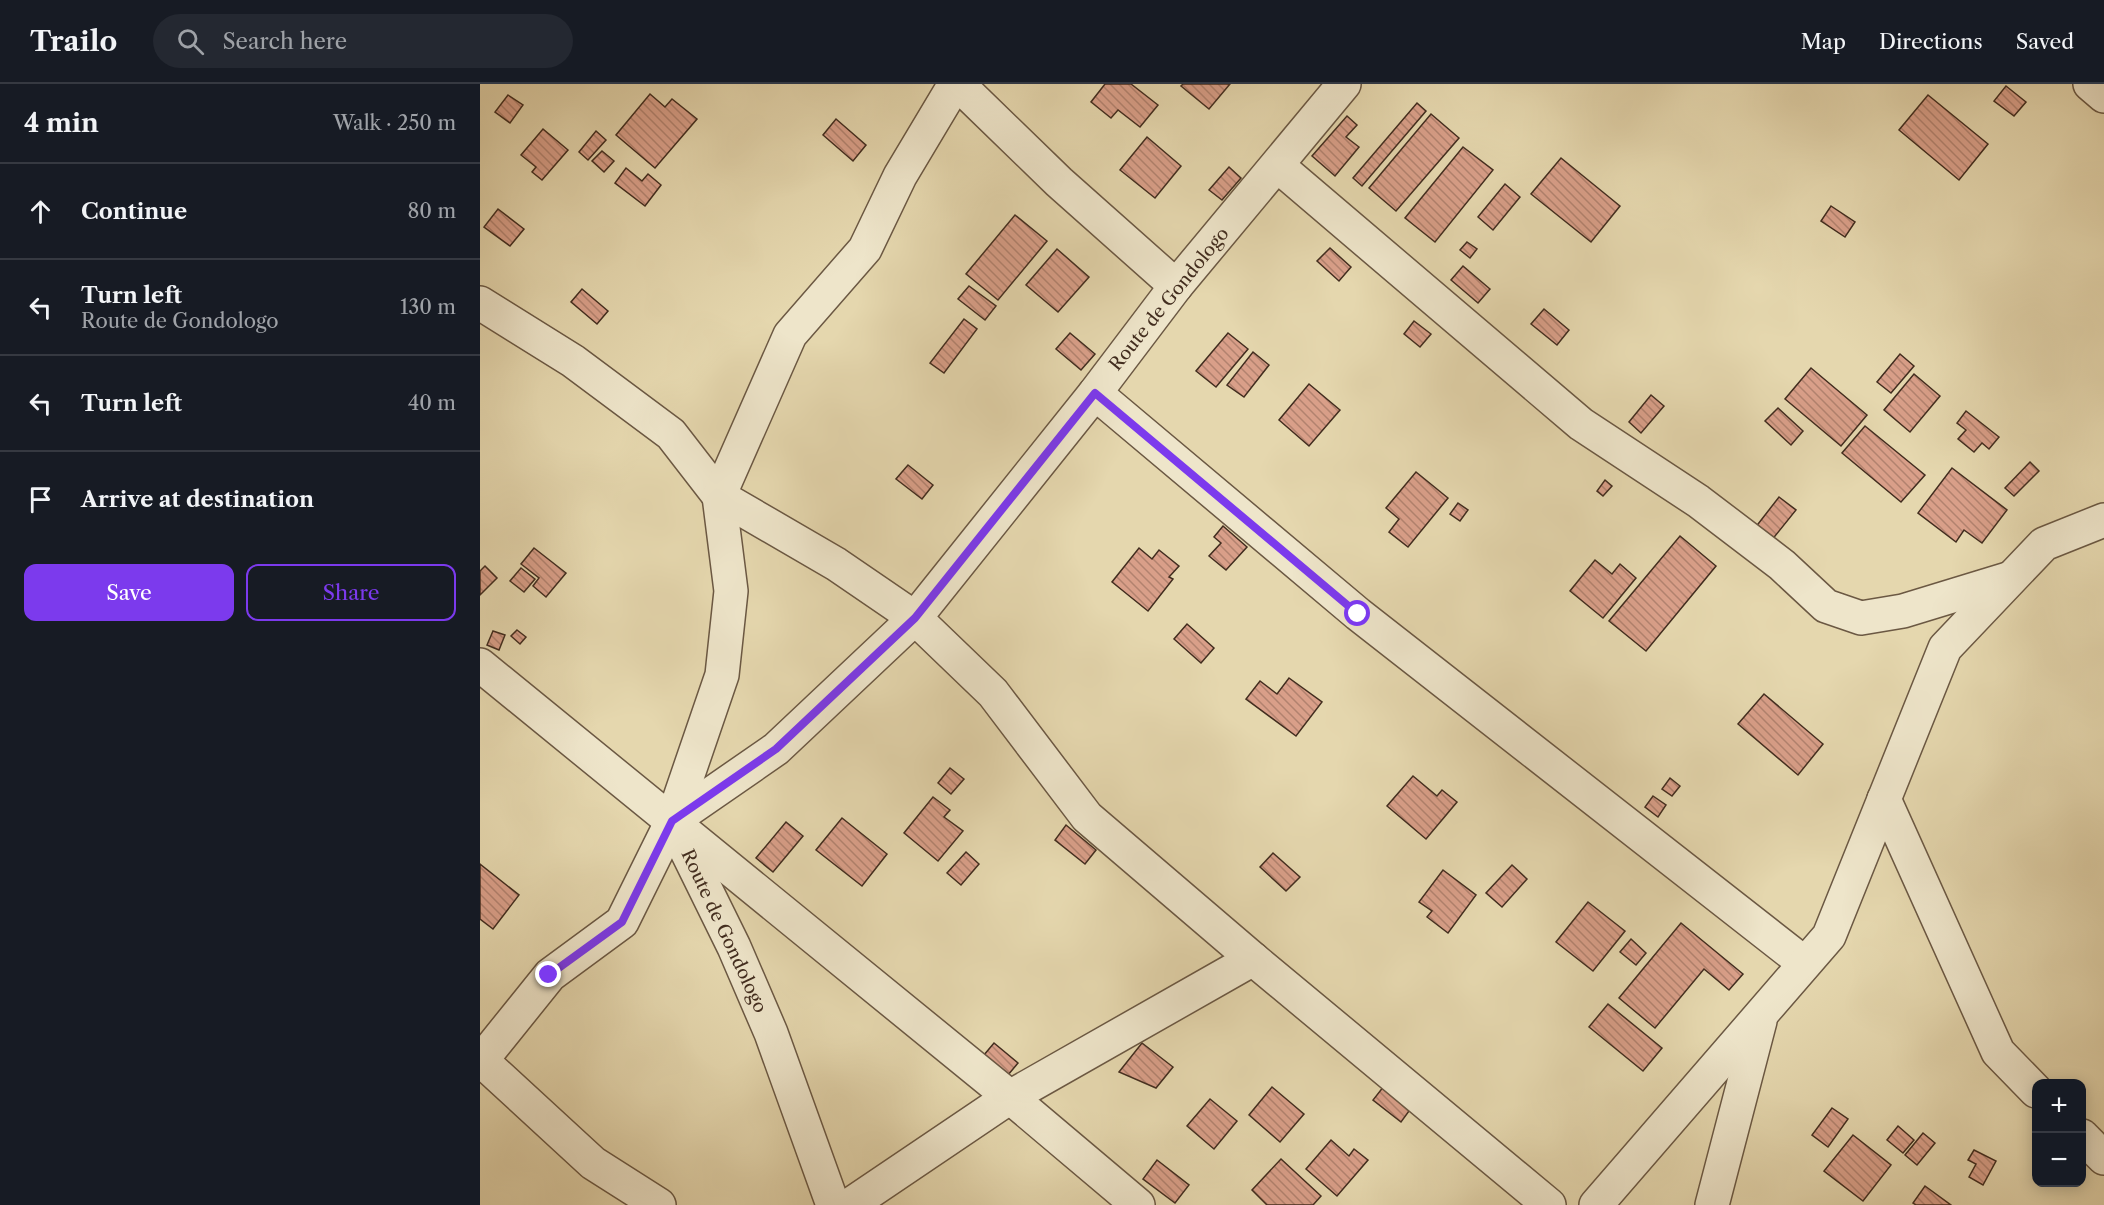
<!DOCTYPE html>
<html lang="en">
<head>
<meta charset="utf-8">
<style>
	body { margin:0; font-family:"Libre Caslon Text",serif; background:#242831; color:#f1f3f6 }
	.controls { position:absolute; right:18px; bottom:18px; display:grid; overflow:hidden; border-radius:12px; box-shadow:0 3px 15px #0003 }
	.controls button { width:54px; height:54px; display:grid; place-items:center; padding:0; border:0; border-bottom:2px solid #363941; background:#171b24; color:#f1f3f6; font:30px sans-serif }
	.stop { position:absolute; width:18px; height:18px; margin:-14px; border:4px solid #7c3aed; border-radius:50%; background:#fff }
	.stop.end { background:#7c3aed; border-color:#fff; box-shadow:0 2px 6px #0008 }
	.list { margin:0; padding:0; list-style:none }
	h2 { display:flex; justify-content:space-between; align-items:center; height:78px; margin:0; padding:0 24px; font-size:26px }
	h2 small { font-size:20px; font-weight:400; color:#9ea1a6 }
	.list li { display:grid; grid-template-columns:39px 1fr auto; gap:18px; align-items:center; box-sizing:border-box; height:96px; padding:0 24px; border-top:2px solid #363941 }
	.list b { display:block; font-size:22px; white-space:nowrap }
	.list p { margin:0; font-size:20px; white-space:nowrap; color:#9ea1a6 }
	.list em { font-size:20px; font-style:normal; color:#9ea1a6 }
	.actions { display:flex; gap:12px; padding:18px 24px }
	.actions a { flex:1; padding:14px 0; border:2px solid #7c3aed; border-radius:12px; text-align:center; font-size:21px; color:#7c3aed }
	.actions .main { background:#7c3aed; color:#fff }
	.icon { flex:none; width:33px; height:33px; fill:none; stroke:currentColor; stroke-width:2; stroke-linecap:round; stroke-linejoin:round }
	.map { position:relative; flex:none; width:1624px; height:1121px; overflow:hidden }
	header { display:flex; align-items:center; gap:36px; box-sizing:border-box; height:84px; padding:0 30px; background:#171b24; border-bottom:2px solid #363941 }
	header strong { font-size:28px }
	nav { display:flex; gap:33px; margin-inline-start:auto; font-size:21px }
	.search { width:420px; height:54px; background:#242831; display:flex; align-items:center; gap:15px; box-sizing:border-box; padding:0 21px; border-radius:33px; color:#9ea1a6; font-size:22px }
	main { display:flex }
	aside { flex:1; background:#171b24 }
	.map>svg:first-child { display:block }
</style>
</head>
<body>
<header>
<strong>Trailo</strong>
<div class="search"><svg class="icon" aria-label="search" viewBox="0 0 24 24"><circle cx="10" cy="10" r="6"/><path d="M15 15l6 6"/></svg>Search here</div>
<nav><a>Map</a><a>Directions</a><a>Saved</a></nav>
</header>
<main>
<aside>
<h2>4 min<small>Walk · 250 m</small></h2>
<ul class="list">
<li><svg class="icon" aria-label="ahead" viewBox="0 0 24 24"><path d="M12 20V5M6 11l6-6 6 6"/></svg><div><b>Continue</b></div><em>80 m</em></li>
<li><svg class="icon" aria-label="left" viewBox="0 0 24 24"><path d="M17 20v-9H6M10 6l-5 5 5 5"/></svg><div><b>Turn left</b><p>Route de Gondologo</p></div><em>130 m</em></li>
<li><svg class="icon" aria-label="left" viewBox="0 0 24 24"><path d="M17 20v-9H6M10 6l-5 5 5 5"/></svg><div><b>Turn left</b></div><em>40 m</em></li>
<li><svg class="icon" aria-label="arrive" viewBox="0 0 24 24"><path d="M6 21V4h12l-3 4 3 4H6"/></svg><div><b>Arrive at destination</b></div></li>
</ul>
<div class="actions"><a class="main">Save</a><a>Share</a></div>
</aside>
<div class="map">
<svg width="1624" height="1121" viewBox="0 0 1624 1121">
	<defs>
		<pattern id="building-back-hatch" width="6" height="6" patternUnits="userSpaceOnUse" patternTransform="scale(1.5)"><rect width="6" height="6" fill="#d99f89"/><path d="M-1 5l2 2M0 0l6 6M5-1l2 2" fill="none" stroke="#b2826f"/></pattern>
	</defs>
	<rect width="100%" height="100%" fill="#e5d7ae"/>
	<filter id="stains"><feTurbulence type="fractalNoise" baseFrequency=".00333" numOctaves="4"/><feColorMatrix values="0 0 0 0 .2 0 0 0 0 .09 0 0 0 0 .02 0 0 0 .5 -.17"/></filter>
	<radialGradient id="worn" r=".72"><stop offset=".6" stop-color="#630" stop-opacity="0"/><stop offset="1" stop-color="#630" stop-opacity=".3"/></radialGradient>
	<g fill="url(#building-back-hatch)" stroke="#422d1f" stroke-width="1.5">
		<path d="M625,0H651L678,21L660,43L638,26L631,34L611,18Z"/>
		<path d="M703,0H750L729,25L701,2Z"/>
		<path d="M1526,2L1546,18L1534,32L1514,17Z"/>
		<path d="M170,10L185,23L192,15L217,35L175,84L136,51Z"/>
		<path d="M28,11L43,21L30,39L15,28Z"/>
		<path d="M1448,11L1508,60L1479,96L1419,46Z"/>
		<path d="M937,19L946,27L882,102L873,94Z"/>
		<path d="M951,30L979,54L916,127L889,104Z"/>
		<path d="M867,32L877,41L866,53L879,63L855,92L832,72Z"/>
		<path d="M356,35L386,61L373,77L343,51Z"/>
		<path d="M63,45L88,66L62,96L52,88L56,83L41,71Z"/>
		<path d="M116,47L126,56L108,76L99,68Z"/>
		<path d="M667,53L701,82L675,114L640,86Z"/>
		<path d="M983,63L1013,86L955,158L925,134Z"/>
		<path d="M122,67L134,77L124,88L112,77Z"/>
		<path d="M1081,74L1140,122L1111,158L1051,110Z"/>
		<path d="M749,83L761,94L742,116L729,106Z"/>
		<path d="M146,84L162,97L168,90L181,101L165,122L135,99Z"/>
		<path d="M1025,100L1040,113L1013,146L998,133Z"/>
		<path d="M1351,122L1375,138L1365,153L1341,137Z"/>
		<path d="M18,125L44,145L30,162L4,143Z"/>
		<path d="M535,131L567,157L518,216L486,190Z"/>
		<path d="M987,158L997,165L990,174L980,166Z"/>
		<path d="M850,164L871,183L859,197L837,177Z"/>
		<path d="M577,165L609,193L578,228L546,201Z"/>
		<path d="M983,182L1010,205L998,219L971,196Z"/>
		<path d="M489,202L516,222L505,236L478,215Z"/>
		<path d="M102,205L128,227L117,240L91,218Z"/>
		<path d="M1064,225L1089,246L1077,261L1051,240Z"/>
		<path d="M484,235L497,245L464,289L450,279Z"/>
		<path d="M934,237L951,250L940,263L924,250Z"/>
		<path d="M590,249L615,270L601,286L576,265Z"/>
		<path d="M748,249L768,265L736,303L716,287Z"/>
		<path d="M773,268L789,281L764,313L747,301Z"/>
		<path d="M1420,270L1434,282L1411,309L1397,298Z"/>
		<path d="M1331,284L1387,331L1361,362L1305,315Z"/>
		<path d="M1434,290L1460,312L1430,348L1404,326Z"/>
		<path d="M829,300L860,326L829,362L799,336Z"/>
		<path d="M1171,311L1184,322L1161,349L1149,338Z"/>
		<path d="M1298,324L1323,347L1311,361L1285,337Z"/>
		<path d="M1486,327L1519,353L1509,365L1502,359L1494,368L1478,355L1486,346L1477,339Z"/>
		<path d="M1385,342L1445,391L1421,418L1362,369Z"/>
		<path d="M1550,378L1559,387L1534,412L1525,404Z"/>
		<path d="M428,381L453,401L442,415L416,395Z"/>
		<path d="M1472,384L1527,426L1502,459L1484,446L1476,458L1438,429Z"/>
		<path d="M936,388L968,414L928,463L909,448L919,435L906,424Z"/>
		<path d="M1125,396L1132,402L1123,412L1117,407Z"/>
		<path d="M1299,413L1316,426L1291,457L1275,444Z"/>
		<path d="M978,419L988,426L980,437L970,430Z"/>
		<path d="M743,442L767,463L746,486L729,472L741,459L734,453Z"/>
		<path d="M1200,452L1236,482L1166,567L1129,537Z"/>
		<path d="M54,464L86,489L66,513L53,502L59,494L41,480Z"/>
		<path d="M659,464L672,475L679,466L699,482L689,493L693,495L668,527L632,498Z"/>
		<path d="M1115,476L1132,490L1140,480L1156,494L1123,534L1090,507Z"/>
		<path d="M5,482L17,494L0,511V487Z"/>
		<path d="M41,484L55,495L44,508L30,497Z"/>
		<path d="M707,540L734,564L721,579L694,555Z"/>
		<path d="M37,546L46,553L40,560L31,552Z"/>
		<path d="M13,547L25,551L19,566L7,561Z"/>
		<path d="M809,594L842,618L816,652L766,615L780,597L797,610Z"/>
		<path d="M1284,610L1343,660L1318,691L1258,640Z"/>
		<path d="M470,684L484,695L471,710L458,699Z"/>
		<path d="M933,692L957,712L962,706L977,718L946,755L907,722Z"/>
		<path d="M1190,694L1200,702L1192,712L1182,705Z"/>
		<path d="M1173,712L1186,721L1178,733L1165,723Z"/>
		<path d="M453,713L470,726L464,733L483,747L458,777L424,749Z"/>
		<path d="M362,734L407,770L382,802L336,766Z"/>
		<path d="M306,738L323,752L293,788L276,774Z"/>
		<path d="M586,741L616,766L605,780L575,756Z"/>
		<path d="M486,768L499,780L481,801L467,789Z"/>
		<path d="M793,769L820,793L806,807L780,783Z"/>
		<path d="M0,780L39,811L13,845L0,835Z"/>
		<path d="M1032,781L1047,795L1022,823L1006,809Z"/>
		<path d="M963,786L996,811L968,849L947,833L952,827L939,818Z"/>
		<path d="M1108,818L1145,847L1113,887L1076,858Z"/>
		<path d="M1201,839L1263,890L1249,906L1224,885L1175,944L1139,914Z"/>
		<path d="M1151,855L1166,869L1156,881L1140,868Z"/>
		<path d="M1128,920L1182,964L1163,987L1109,943Z"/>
		<path d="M514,959L538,979L528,991L504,971Z"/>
		<path d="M662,959L693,983L676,1004L639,988Z"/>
		<path d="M904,1002L932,1023L921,1038L893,1016Z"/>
		<path d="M792,1003L824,1030L800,1058L769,1031Z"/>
		<path d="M730,1015L757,1037L734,1065L707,1042Z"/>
		<path d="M1352,1024L1368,1035L1348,1063L1332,1051Z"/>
		<path d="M1418,1042L1434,1056L1423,1069L1407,1056Z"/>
		<path d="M1443,1049L1455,1059L1437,1081L1425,1071Z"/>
		<path d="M1373,1051L1411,1081L1383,1117L1344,1087Z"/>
		<path d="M851,1056L869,1072L874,1065L888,1076L857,1112L826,1085Z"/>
		<path d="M1494,1066L1516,1077L1503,1101L1489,1093L1496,1080L1488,1076Z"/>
		<path d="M801,1075L841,1112L833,1121H787L772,1106Z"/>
		<path d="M677,1076L709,1101L695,1119L663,1095Z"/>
		<path d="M1445,1102L1471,1121H1436L1433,1119Z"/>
	</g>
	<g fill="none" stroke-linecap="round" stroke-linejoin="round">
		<defs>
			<g id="minor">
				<path d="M478,0L579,98L696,202"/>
				<path d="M1610,0L1624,12"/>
				<path d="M798,82L1101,340L1218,417L1302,481L1346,522L1381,534L1423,527L1531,494"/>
				<path d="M0,219L93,277L191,350L239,412L356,480L435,534L513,609L607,733L773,875L1069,1121"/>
				<path d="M615,309L878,530L1324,879"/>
				<path d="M0,581L530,1013L658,1121"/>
				<path d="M1404,715L1518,968L1556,1007"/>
				<path d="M0,975L113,1079L179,1121"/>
				<path d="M0,978L70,891L142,838L192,737L242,591L251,507L239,412L310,251L385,165L420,92L475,0"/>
				<path d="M1602,1052L1624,1074"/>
				<path d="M353,1121L291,949L254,863L192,737L296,665L435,534L615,309L696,202L864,0"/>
				<path d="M370,1121L530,1013L773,875"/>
				<path d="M1116,1121L1349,852L1465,564L1564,460L1624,436"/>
				<path d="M1232,1121L1280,937"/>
			</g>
		</defs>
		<use href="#minor" stroke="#6b5843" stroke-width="36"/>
		<use href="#minor" stroke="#eee5ca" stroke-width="33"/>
	</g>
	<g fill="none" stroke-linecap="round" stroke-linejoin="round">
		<path stroke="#7c3aed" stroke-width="8" d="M69,891L142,838L192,737L296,665L435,534L615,309L878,530"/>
	</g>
	<g text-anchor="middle" stroke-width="4.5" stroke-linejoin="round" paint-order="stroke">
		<g font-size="18" fill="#422d1f" stroke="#eee5ca">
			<text transform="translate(689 215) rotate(-51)" y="6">Route de Gondologo</text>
			<text transform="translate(244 847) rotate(65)" y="6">Route de Gondologo</text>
		</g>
	</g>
	<rect width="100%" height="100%" filter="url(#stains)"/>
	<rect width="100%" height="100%" fill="url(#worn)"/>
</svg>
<div class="controls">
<button>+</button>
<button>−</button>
</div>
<div class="stop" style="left:878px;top:530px"></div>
<div class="stop end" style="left:69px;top:891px"></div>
</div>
</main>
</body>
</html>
